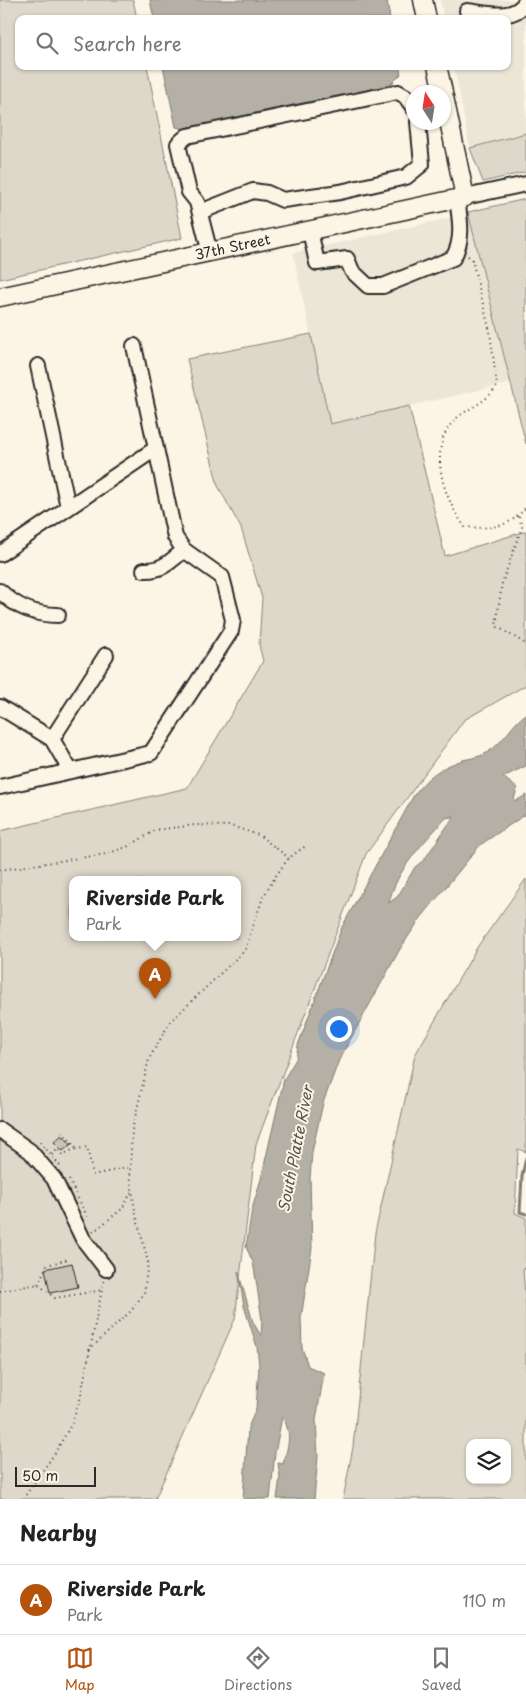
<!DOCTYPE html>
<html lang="en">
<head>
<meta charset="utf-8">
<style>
	body { margin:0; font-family:"Playpen Sans",sans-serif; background:#f6f6f6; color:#222 }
	.controls { position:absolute; right:15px; bottom:15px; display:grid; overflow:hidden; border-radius:10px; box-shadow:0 1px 4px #0004 }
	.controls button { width:45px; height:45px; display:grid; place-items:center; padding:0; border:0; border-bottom:1px solid #e0e0e0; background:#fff; color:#222; font:25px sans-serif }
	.compass { position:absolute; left:406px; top:85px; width:45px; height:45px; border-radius:50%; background:#fff; box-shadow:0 1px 4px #0004; rotate:348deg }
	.scale { position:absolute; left:15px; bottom:12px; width:81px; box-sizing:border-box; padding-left:5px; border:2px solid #2b2b2b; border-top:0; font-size:14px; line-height:18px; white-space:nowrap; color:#2b2b2b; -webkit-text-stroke:4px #fcf5e5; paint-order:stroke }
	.you { position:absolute; left:338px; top:1028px; width:18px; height:18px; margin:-12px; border:4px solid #fff; border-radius:50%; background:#1a73e8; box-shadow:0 0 0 8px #1a73e833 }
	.badge { display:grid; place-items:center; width:32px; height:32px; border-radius:50%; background:#b45309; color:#fff; font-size:16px; font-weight:700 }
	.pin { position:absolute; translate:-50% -41px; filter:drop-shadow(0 1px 2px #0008) }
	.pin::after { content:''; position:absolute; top:26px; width:18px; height:15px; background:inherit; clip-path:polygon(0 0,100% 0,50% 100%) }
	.popup { position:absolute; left:69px; top:876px; width:172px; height:65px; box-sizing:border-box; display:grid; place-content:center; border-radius:10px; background:#fff; filter:drop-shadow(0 1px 4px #0005); font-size:16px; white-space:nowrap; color:#767676 }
	.popup b { font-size:19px; color:#222 }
	.popup::after { content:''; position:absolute; left:50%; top:100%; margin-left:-10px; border:10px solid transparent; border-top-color:#fff }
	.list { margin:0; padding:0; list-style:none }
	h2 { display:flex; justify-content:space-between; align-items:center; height:65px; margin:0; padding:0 20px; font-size:21px }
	h2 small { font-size:16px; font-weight:400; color:#767676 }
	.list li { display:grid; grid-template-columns:32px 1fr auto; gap:15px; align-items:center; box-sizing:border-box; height:70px; padding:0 20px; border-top:1px solid #e0e0e0 }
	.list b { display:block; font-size:19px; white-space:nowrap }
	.list p { margin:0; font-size:16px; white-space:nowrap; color:#767676 }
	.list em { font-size:16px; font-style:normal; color:#767676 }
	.icon { flex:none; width:28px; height:28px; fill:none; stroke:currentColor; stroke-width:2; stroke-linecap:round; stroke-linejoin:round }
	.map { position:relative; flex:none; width:526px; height:1499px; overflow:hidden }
	.search { position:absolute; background:#fff; box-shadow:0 1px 4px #0004; left:15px; right:15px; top:15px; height:55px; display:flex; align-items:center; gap:12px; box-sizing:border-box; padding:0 18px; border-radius:10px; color:#767676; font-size:19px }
	.sheet { height:135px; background:#fff }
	nav { display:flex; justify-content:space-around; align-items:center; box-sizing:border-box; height:70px; border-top:1px solid #e0e0e0; background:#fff; font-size:14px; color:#767676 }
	nav a { display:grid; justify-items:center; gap:2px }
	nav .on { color:#b45309 }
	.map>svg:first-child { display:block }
</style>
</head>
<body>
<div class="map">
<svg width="526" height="1499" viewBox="0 0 526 1499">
	<rect width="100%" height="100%" fill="#fcf5e5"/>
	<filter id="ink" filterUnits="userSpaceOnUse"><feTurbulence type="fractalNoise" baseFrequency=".02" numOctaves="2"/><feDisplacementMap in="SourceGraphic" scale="10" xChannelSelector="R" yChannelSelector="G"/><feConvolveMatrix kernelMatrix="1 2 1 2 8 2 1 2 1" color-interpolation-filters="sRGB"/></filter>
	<g filter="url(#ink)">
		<g fill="#ece6d7">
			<path d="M440,0H526V133L470,148L454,66H507V19H444Z"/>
			<path d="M468,212L511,383L330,424L293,253L450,218Z"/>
		</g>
		<g fill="#ded8ca" stroke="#84827a" fill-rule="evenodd">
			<path d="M0,0H133L137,19H19V66H147L182,238L0,279Z"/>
			<path d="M526,133V172L483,182L470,148Z"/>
			<path d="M526,199V444L468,212Z"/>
			<path d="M311,334L330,424L409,406L445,556L526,531V685L464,720L366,854L256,1144L235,1319L155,1499H0V831L187,788L263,661L259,645L262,598L241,528L218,486L187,359ZM72,880H238V938H72Z"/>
			<path d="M526,879V1152L518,1149L515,1213L526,1218V1268L523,1269L526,1309V1499H343L353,1447L375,1233L415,1055L478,946ZM470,1443H507V1480H470Z"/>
		</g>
		<g fill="#b4b0a5" stroke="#7d7b74" fill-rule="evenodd">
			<path d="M150,0H387L390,19H154Z"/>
			<path d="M163,66H399L401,74L386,89L191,130L176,127Z"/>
			<path d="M526,714V766L503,777L517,788L514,800L516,801L526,795V814L480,845L420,919L400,949L339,1060L323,1103L312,1152L310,1178L312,1248L301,1318L302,1348L308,1366L324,1373L316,1420L318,1457L314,1499H277L280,1477L278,1463L283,1464C288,1446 293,1434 282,1417L275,1453L270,1499H243L248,1428L256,1408L259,1366L257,1347L244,1306L238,1271L253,1322L261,1336L262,1320L256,1280L253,1262L246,1247L252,1209L261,1179L284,1079L296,1059L298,1045L342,927L414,795C428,776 439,768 463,760C471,758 481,757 488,752C504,742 511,725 526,714ZM454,816L424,860L415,867L398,896L389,903C396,870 424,842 446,818Z"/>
		</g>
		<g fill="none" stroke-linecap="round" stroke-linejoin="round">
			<path stroke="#7d7b74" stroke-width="3" d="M526,1158L522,1176L520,1212L526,1214"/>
		</g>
		<g fill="#c8c3b7" stroke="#2b2b2b">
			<path d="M62,1135L71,1144L63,1151L54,1142Z"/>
			<path d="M72,1263L78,1287L50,1293L45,1269Z"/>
		</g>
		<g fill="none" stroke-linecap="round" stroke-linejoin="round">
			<defs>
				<g id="minor">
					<path d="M467,11C486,13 515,22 526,1"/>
					<path d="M465,197L526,184"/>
					<path d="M200,212L253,191L267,193L283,200L340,192L406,177L422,164L418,122"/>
					<path d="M310,231L317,263L347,259L352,271L368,286H383L453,258C464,240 460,219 457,199"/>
					<path d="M210,253L197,202L189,192L178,144L187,136L398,92L405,96L414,108"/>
					<path d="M38,366L68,507"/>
					<path d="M0,554L155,449"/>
					<path d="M144,570C162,571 171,561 184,550"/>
					<path d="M0,591C16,607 36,615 58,615"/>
					<path d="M0,707L52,739L70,770"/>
					<path d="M52,739L106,655"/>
					<path d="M0,787L151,753L231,631L233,620L222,577L184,550L175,537L134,346"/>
					<path d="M0,1130L30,1151L54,1179L83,1239L106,1269"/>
				</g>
				<g id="major">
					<path d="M423,0L427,19"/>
					<path d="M437,66L443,92"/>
					<path id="s1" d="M0,297L465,197L444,97"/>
				</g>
			</defs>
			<use href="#minor" stroke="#2b2b2b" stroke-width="18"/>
			<use href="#major" stroke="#2b2b2b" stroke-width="21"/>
			<g stroke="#2b2b2b" stroke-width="2" stroke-dasharray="1 4" stroke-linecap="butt">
				<path d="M468,256L472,260L490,332L497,386C487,402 472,406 458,417C425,444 443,498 465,527C490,529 510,528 526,507"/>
				<path d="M519,517L522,527L502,583L496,626L526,644"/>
				<path d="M0,870L106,854L127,847L156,830L195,825L231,826L259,835L289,858"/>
				<path d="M62,1132L77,1149"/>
				<path d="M40,1142L61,1167"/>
				<path d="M52,1155L58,1149L63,1155L72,1150L87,1147L93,1175L130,1167"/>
				<path d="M69,1180L88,1218"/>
				<path d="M93,1232L122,1209L132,1191"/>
				<path d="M38,1284L47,1265L69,1259"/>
				<path d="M0,1291L38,1284L55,1298L103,1290"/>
				<path d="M89,1350L131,1311L144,1293L148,1262L135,1211L130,1173L132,1130L149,1059L170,1022L245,950L263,897L277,874L289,858L307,845"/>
				<path d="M23,1499L55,1453L71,1425L80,1400L104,1279"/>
			</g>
			<use href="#minor" stroke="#fcf5e5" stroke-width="14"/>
			<use href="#major" stroke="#fcf5e5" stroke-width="18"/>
		</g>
	</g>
	<g text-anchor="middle" stroke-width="4" stroke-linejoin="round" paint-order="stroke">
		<g font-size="14" fill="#2b2b2b" stroke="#fcf5e5">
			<text dy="5" stroke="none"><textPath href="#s1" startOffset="238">37th Street</textPath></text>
		</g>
		<g font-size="15" font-style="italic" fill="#545350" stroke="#fcf5e5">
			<text transform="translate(296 1149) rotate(-79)" y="5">South Platte River</text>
		</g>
	</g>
</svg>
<div class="controls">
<button><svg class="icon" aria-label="layers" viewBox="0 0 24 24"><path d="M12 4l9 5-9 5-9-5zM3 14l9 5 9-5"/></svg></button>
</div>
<svg class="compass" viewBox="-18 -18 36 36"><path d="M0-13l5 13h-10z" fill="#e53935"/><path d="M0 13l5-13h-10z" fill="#767676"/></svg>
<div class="scale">50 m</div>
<div class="you"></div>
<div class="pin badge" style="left:155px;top:999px">A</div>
<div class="popup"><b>Riverside Park</b>Park</div>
<div class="search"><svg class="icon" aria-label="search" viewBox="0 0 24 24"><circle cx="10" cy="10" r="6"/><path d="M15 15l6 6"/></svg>Search here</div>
</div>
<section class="sheet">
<h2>Nearby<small></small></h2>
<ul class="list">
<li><span class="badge">A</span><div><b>Riverside Park</b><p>Park</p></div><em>110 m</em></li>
</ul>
</section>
<nav>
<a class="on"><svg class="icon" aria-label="map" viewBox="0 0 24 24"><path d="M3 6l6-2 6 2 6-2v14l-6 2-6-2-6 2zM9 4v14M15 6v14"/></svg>Map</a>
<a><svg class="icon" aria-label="directions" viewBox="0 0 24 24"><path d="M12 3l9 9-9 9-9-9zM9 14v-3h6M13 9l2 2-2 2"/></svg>Directions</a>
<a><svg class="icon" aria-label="saved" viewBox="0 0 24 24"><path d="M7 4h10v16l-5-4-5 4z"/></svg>Saved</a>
</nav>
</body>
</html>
